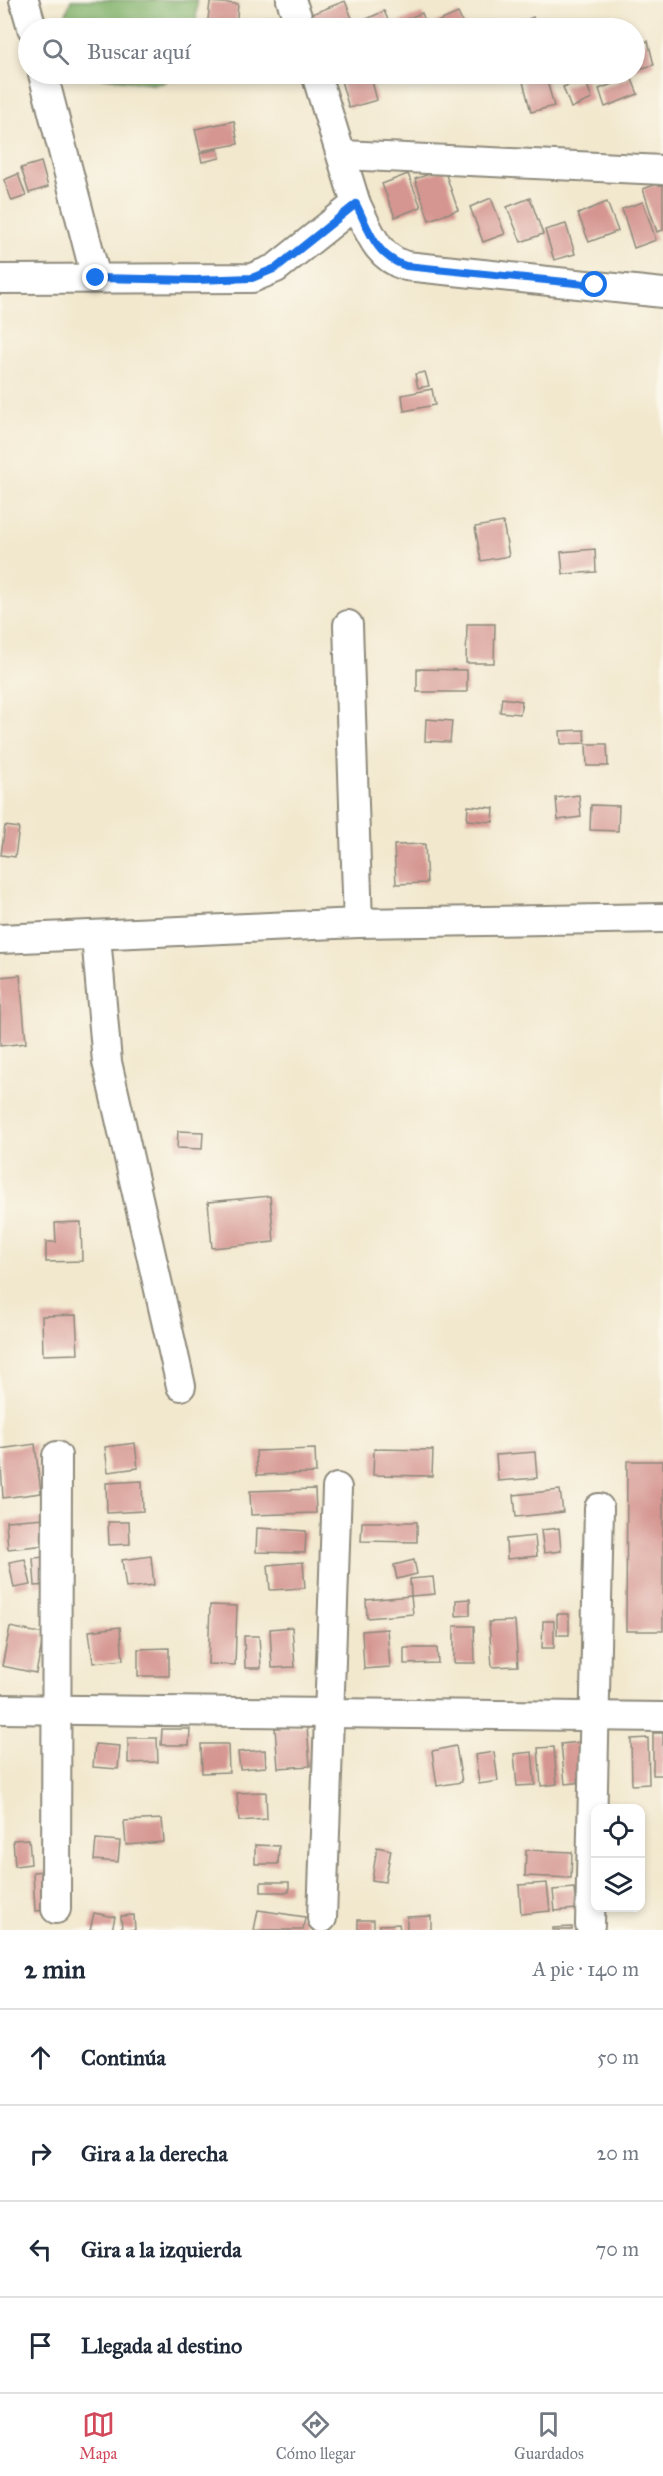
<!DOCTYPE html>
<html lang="es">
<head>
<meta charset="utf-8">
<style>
	body { margin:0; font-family:"IM FELL Great Primer",serif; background:#f6f6f7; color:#1f2937 }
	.controls { position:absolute; right:18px; bottom:18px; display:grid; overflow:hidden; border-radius:12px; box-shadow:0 3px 9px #0003 }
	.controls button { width:54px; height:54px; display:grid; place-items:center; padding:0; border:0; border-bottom:2px solid #e0e1e3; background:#fff; color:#1f2937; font:30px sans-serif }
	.stop { position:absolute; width:18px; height:18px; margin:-14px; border:4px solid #1a73e8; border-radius:50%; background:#fff }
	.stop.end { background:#1a73e8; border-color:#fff; box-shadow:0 2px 6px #0008 }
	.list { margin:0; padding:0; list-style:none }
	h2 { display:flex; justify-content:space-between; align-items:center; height:78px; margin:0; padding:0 24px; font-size:26px }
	h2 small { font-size:20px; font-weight:400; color:#747a83 }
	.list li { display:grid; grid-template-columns:39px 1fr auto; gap:18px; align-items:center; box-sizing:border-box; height:96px; padding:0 24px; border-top:2px solid #e0e1e3 }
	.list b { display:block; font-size:22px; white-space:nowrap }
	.list em { font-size:20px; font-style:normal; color:#747a83 }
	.icon { flex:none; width:33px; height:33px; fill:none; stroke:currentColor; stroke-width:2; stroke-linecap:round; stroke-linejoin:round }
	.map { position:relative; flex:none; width:663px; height:1930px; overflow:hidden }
	.search { position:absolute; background:#fff; box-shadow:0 3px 9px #0003; left:18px; right:18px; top:18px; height:66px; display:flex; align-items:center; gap:15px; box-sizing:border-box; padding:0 21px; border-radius:33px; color:#747a83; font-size:22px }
	.sheet { height:462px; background:#fff }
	nav { display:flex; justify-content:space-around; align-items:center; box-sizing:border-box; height:84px; border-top:2px solid #e0e1e3; background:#fff; font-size:16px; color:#747a83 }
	nav a { display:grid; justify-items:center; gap:3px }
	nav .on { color:#d1495b }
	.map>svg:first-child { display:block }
</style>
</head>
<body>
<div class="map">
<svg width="663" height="1930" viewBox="0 0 663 1930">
	<rect width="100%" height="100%" fill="#fbf7ec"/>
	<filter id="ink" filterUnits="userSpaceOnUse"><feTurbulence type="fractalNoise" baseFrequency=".0167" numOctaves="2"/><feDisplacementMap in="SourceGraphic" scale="12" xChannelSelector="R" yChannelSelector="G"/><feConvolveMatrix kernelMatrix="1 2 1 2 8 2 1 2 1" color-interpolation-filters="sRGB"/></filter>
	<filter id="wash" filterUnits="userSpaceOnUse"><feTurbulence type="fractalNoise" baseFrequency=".008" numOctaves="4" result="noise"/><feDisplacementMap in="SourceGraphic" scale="24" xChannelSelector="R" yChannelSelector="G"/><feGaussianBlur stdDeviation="1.35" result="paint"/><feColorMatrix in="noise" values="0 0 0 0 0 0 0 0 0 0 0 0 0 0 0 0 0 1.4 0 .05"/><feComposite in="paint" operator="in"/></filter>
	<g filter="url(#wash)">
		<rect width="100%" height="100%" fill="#f2e8ce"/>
		<g fill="#83b36d" stroke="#576f4c" stroke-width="1.5">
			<path d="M71,0H197L196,28H66V14Z"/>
			<path d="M75,74H74H174L163,83L152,84Z"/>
		</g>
		<g id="blocks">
			<g fill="#d59691">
				<path d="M345,1L356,28H318L312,14Z"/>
				<path d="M210,2L238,4L236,28H207Z"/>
				<path d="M384,11L392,28H361L358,23Z"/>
				<path d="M422,13L428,28H398L396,23Z"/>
				<path d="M458,13L465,28H432L430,25Z"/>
				<path d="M533,17L538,28H507Z"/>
				<path d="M610,24L611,28H595L594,27Z"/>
				<path d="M648,41L654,65L634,70V45Z"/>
				<path d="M339,74H370L377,100L349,108Z"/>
				<path d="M521,74H545L554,106L531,112Z"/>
				<path d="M631,77L638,94L605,107L599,89Z"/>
				<path d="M585,79L592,99L571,108L563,87Z"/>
				<path d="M234,121L238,144L200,151L195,129Z"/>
				<path d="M218,149L220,158L202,162L200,153Z"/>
				<path d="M41,162L48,187L29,193L21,168Z"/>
				<path d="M444,169L458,210L429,220L415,179Z"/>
				<path d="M18,174L26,196L12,201L4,180Z"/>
				<path d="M408,174L421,207L395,217L382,184Z"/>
				<path d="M663,182V230L657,232L643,189Z"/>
				<path d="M491,198L505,234L483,242L470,207Z"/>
				<path d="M530,198L543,234L521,242L507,207Z"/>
				<path d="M607,202L618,231L589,242L578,214Z"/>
				<path d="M643,202L656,240L634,248L622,209Z"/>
				<path d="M566,224L575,254L554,260L545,230Z"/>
				<path d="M425,372L429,386L418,388L415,374Z"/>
				<path d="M432,389L435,405L404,411L402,395Z"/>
				<path d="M503,522L509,556L481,561L475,527Z"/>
				<path d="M595,549L596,572L563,574L561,552Z"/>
				<path d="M467,624H495L494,663H466Z"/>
				<path d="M417,669L467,670V692H417Z"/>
				<path d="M502,698L522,701L520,714L500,712Z"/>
				<path d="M426,719L452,721L450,742L425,741Z"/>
				<path d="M584,730L585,743L561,744L560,731Z"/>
				<path d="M586,744H607L608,766H587Z"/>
				<path d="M579,795L581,817L558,820L556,798Z"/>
				<path d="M591,805L619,806L618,831L590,830Z"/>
				<path d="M468,806L494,808L493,822L467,820Z"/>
				<path d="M5,826L19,828L15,857L1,855Z"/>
				<path d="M425,844L427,883L396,884L394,845Z"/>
				<path d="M20,975L26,1043L0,1046V977Z"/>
				<path d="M178,1131L203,1132L202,1149L177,1148Z"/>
				<path d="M270,1196L274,1242L212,1248L208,1202Z"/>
				<path d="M81,1222L82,1261L46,1262V1242H56L55,1223Z"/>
				<path d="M76,1315L78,1354L43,1355L42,1316Z"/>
				<path d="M135,1443L138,1468L108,1472L105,1447Z"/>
				<path d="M35,1444L41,1493L3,1498L0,1449Z"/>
				<path d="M315,1449L316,1473L257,1475L256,1451Z"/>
				<path d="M374,1449L433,1450L432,1476L373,1475Z"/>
				<path d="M535,1452L537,1478L498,1481L496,1455Z"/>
				<path d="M627,1461H663V1631H626Z"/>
				<path d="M142,1481L143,1511L107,1513L106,1483Z"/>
				<path d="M315,1489L316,1513L251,1515L250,1491Z"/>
				<path d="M560,1490L563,1512L516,1517L514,1495Z"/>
				<path d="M45,1518L47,1545L8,1549L6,1521Z"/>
				<path d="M108,1522H129L130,1544L109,1545Z"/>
				<path d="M362,1522H417V1542L361,1541Z"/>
				<path d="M257,1528L306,1531L305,1553L256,1552Z"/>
				<path d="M559,1528L561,1551L544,1553L541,1530Z"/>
				<path d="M535,1536L537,1556L507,1559L506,1539Z"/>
				<path d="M151,1556L154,1585L126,1588L122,1560Z"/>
				<path d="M45,1557L48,1585L35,1586L33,1558Z"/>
				<path d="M25,1559L31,1585L14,1588L9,1562Z"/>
				<path d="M414,1560L417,1574L397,1579L394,1565Z"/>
				<path d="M303,1562L305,1588L270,1590L268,1565Z"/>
				<path d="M433,1577L435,1594L411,1596L410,1579Z"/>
				<path d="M411,1596L413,1614L367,1618L366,1600Z"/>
				<path d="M470,1599V1615L456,1616V1600Z"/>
				<path d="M210,1605L237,1606L235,1665L208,1664Z"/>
				<rect x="557" y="1614" width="12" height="21"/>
				<path d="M515,1621L518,1666L492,1667L489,1622Z"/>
				<path d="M543,1621H554V1648H542Z"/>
				<path d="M454,1626H474L475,1663H454Z"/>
				<path d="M10,1627L44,1634L36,1673L2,1666Z"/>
				<path d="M120,1627L123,1660L93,1663L89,1631Z"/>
				<path d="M292,1627L295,1667L272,1668L270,1629Z"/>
				<path d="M387,1629L390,1667L364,1669L362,1631Z"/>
				<path d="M244,1636H259L261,1668H245Z"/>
				<path d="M169,1648V1676H138V1649Z"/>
				<path d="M404,1648H437L438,1663L404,1664Z"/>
				<path d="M307,1726L310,1766L278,1768L275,1728Z"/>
				<path d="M162,1729H190L189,1745H161Z"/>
				<rect x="653" y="1733" width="10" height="42"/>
				<path d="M128,1738H157L158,1762L128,1763Z"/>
				<path d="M648,1738L649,1784L632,1785L631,1739Z"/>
				<path d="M581,1742L585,1782L565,1784L561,1744Z"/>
				<path d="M95,1744L120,1746L118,1769L93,1767Z"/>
				<path d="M201,1744H228L229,1772L202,1773Z"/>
				<path d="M456,1746L462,1782L437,1786L432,1751Z"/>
				<path d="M554,1747L557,1784L541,1786L538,1748Z"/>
				<path d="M265,1750L266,1767L240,1769L238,1752Z"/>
				<path d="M494,1752L498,1781L479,1784L475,1755Z"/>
				<path d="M532,1752L535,1785L517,1786L514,1754Z"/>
				<path d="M266,1792L267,1819L239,1821L237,1793Z"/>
				<path d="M162,1819L164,1842L126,1845L124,1821Z"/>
				<path d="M29,1839L31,1864L15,1866L13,1840Z"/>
				<path d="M96,1839L120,1841L118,1862L94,1860Z"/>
				<path d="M255,1845L279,1846L278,1864H255Z"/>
				<path d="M377,1847L391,1850L385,1882L372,1880Z"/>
				<path d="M526,1850L572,1852L571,1878L525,1876Z"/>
				<path d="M47,1871L49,1910L35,1911L33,1872Z"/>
				<rect x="261" y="1882" width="28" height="10"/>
				<path d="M547,1883L550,1911L521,1914L519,1885Z"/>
				<path d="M574,1888L576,1909L555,1911L553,1890Z"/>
				<path d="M258,1910L305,1917L303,1930H254Z"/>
				<path d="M94,1913L115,1917L112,1930H90Z"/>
				<path d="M134,1915L135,1930H122L121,1916Z"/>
				<path d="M431,1916V1930H407V1917Z"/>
				<rect x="358" y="1920" width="16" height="10"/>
				<path d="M399,1924L400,1930H380V1925Z"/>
				<path d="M572,1927V1930H553V1928Z"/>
			</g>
		</g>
	</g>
	<g filter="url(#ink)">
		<use href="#blocks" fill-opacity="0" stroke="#8e8a7c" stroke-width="1.5"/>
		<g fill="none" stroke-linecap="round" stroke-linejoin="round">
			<defs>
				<g id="minor">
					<path d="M24,0L32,28"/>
					<path d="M291,0L301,28"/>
					<path d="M43,74L96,278"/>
					<path d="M316,74L356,204"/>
					<path d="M343,155L663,170"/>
					<path d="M0,279L252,278L276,268L356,204C369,230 376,257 406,266L663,293"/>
					<path d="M348,625L358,923"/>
					<path d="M96,936L107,1062L181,1386"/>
					<path d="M0,939L358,923L663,918"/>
					<path d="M0,1709L663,1717"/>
					<path d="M56,1909L57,1456"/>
					<path d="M322,1918L337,1488"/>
					<path d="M590,1925L599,1508"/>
				</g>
			</defs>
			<use href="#minor" stroke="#8e8a7c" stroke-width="32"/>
			<use href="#minor" stroke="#fff" stroke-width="28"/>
		</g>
	</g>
	<g fill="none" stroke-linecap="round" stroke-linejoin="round" filter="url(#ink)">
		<path stroke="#1a73e8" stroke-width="8" d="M96,278L196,280L252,278L276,268L356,204C369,230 376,257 406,266L595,285"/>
	</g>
</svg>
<div class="controls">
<button><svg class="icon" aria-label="locate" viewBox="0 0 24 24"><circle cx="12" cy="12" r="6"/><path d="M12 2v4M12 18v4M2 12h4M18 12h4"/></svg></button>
<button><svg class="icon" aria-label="layers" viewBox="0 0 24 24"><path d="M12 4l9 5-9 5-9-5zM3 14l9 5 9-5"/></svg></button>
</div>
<div class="stop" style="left:595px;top:285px"></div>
<div class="stop end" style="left:96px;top:278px"></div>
<div class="search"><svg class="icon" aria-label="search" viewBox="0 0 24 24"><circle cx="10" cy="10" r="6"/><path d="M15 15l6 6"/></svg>Buscar aquí</div>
</div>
<section class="sheet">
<h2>2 min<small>A pie · 140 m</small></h2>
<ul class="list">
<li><svg class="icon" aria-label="ahead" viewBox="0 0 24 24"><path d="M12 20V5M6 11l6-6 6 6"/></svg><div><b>Continúa</b></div><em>50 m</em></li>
<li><svg class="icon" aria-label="right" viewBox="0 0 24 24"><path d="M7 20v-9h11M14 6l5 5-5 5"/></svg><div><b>Gira a la derecha</b></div><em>20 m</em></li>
<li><svg class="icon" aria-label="left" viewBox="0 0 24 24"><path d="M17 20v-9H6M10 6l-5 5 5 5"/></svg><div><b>Gira a la izquierda</b></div><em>70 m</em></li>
<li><svg class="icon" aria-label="arrive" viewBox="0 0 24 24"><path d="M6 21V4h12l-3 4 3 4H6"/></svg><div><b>Llegada al destino</b></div></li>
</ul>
</section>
<nav>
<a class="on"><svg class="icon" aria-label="map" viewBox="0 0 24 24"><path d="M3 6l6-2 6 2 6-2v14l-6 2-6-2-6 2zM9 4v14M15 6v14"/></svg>Mapa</a>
<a><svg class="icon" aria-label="directions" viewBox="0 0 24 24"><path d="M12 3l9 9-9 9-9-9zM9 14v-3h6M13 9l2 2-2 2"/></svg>Cómo llegar</a>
<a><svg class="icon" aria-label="saved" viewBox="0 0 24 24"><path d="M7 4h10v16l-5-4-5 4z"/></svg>Guardados</a>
</nav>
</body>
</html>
